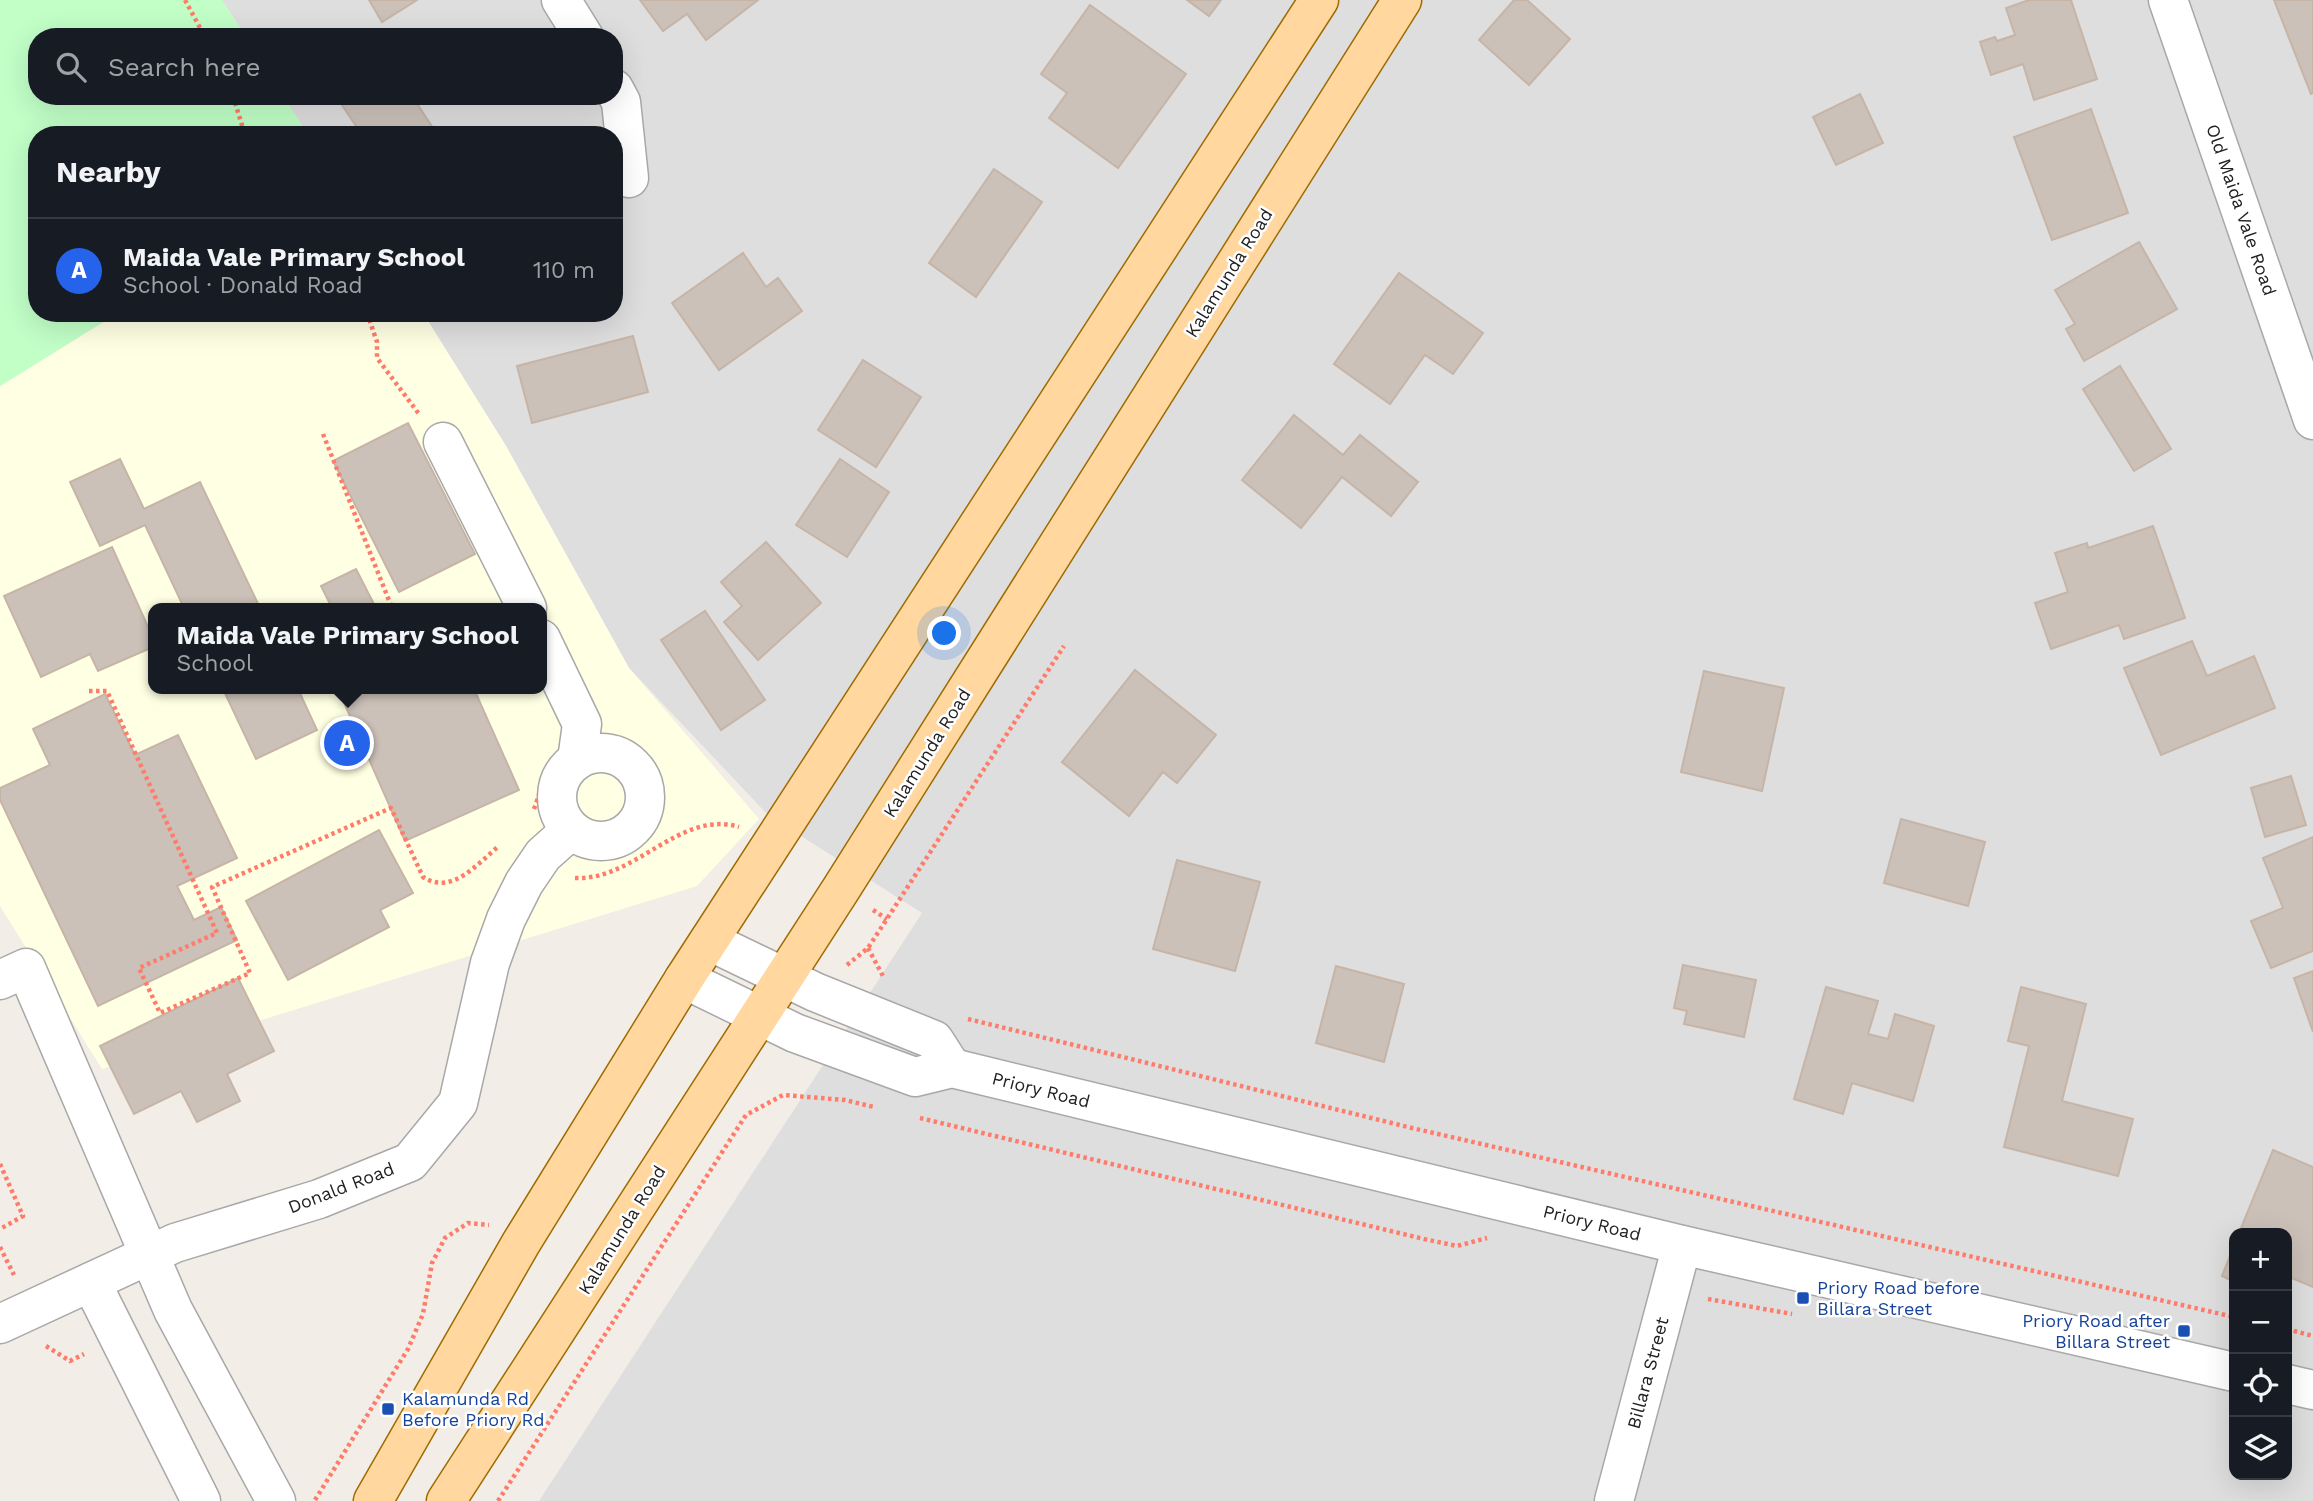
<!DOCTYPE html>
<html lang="en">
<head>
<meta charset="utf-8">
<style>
	body { margin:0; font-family:"Work Sans",sans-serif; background:#242831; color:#f1f3f6 }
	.controls { position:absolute; right:21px; bottom:21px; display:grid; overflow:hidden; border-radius:14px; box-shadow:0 7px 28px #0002 }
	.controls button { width:63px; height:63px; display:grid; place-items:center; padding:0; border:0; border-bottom:2px solid #363941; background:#171b24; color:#f1f3f6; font:35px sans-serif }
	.you { position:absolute; left:945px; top:634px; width:24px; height:24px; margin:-18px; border:5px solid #fff; border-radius:50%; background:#1a73e8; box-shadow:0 0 0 10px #1a73e833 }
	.badge { display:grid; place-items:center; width:46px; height:46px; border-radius:50%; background:#2563eb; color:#fff; font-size:23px; font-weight:700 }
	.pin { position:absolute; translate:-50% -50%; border:4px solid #fff; box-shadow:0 2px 7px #0006 }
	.popup { position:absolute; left:148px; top:603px; width:399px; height:91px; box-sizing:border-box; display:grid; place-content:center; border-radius:14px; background:#171b24; filter:drop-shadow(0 2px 5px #0005); font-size:23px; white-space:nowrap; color:#9ea1a6 }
	.popup b { font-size:26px; color:#f1f3f6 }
	.popup::after { content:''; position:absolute; left:50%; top:100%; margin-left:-14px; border:14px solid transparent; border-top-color:#171b24 }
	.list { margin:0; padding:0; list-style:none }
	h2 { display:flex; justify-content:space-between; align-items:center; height:91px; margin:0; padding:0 28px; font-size:30px }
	h2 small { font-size:23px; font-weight:400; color:#9ea1a6 }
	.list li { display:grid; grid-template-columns:46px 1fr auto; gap:21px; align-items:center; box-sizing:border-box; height:105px; padding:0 28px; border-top:2px solid #363941 }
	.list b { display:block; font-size:26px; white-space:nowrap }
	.list p { margin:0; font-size:23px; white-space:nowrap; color:#9ea1a6 }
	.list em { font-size:23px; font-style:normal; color:#9ea1a6 }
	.icon { flex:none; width:38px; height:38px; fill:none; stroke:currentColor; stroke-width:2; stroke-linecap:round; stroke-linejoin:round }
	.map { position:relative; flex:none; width:2313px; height:1501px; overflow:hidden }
	.search { position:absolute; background:#171b24; box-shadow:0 7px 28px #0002; left:28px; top:28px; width:595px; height:77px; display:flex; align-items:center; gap:18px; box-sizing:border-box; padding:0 24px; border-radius:28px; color:#9ea1a6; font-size:26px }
	.panel { position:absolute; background:#171b24; box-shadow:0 7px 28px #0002; left:28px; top:126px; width:595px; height:196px; border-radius:28px }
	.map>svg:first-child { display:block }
</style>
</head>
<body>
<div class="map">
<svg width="2313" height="1501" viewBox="0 0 2313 1501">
	<rect width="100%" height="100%" fill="#f2eee7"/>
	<path fill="#dfdede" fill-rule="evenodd" d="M222,0H2313V1501H539L922,913L768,815L629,668L506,446L423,313H614V135H308L283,96H614V37H246ZM2234,1233H2287V1475H2234Z"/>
	<path fill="#ffffe3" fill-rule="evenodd" d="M118,313H423L506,446L629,668L759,819L697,886L102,1069L0,906V386ZM153,608H541V689H153Z"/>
	<path fill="#c1ffc7" d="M0,0H222L246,37H37V96H283L308,135H37V313H118L0,386Z"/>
	<g fill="#cbc1b9" stroke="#c6b5a7" stroke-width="2">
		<path d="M369,0H417L382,22Z"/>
		<path d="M640,0H758L706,40L687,14L663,31Z"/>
		<path d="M1187,0H1221L1209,16Z"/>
		<path d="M1514,0H1527L1570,39L1529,85L1479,40Z"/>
		<path d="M2029,0H2071L2097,79L2034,100L2023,64L1991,75L1980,42L1995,37L1997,41L2015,35L2006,8Z"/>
		<path d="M2274,0H2313V93L2311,94Z"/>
		<path d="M1090,5L1186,74L1118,168L1049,118L1067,93L1041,74Z"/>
		<path d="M1860,94L1883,143L1836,165L1813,117Z"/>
		<path d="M336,96H412L435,131L430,135H362Z"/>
		<path d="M2091,109L2128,213L2052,240L2014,137Z"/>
		<path d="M994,169L1042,202L976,297L929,263Z"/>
		<path d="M2139,242L2177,309L2084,361L2066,329L2075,324L2055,290Z"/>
		<path d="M743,253L766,287L778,278L802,311L719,370L672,303Z"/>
		<path d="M1399,273L1483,333L1453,374L1425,355L1390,404L1334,364Z"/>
		<path d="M633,336L648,392L532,423L517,366Z"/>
		<path d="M863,360L921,397L876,467L818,430Z"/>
		<path d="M2120,366L2171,449L2134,471L2083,389Z"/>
		<path d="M1294,415L1343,455L1360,435L1418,482L1391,516L1342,477L1301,528L1242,480Z"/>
		<path d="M408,423L475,554L399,592L333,461Z"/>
		<path d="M120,459L144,509L200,482L260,608H184L145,525L100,546L70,482Z"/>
		<path d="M840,459L889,492L847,557L796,525Z"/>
		<path d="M2153,526L2185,618L2124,639L2119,625L2051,649L2035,603L2068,592L2055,553L2087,543L2088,548Z"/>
		<path d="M766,542L821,603L758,660L724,622L742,606L721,582Z"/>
		<path d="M112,547L153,638V647L98,671L90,654L41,677L4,596Z"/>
		<path d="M356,569L376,608H332L321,586Z"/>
		<path d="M705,611L765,700L721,730L661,640Z"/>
		<path d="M2192,641L2207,676L2254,656L2275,708L2161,755L2124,668Z"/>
		<path d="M1135,670L1216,735L1177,783L1163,772L1129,816L1062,762Z"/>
		<path d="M1704,671L1784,688L1762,791L1681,772Z"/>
		<path d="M223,689H298L317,730L256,759Z"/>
		<path d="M338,689H474L519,790L405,841Z"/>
		<path d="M105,694L135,755L178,735L237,858L177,886L194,920L221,907L237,940L98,1006L0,800V788L50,765L33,729Z"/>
		<path d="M2291,776L2306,825L2265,837L2251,788Z"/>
		<path d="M1901,819L1985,842L1968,906L1884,883Z"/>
		<path d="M379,830L413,893L380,910L389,927L288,980L246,901Z"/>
		<path d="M2313,837V951L2271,968L2251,921L2283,908L2263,858Z"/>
		<path d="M1177,860L1260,882L1235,971L1153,949Z"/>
		<path d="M1683,965L1756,980L1744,1037L1684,1024L1687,1011L1674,1008Z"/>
		<path d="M1336,966L1404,984L1384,1062L1316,1043Z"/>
		<path d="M2313,971V1032L2294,978Z"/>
		<path d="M238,978L274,1051L227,1074L240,1101L197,1122L181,1091L134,1114L100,1046Z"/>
		<path d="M1826,987L1878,1001L1868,1034L1888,1039L1895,1014L1934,1026L1913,1101L1852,1083L1843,1114L1794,1099Z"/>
		<path d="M2021,987L2086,1004L2062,1101L2133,1119L2118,1176L2004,1147L2029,1046L2008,1041Z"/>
		<path d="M2273,1150L2313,1167V1287L2287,1276V1233H2239Z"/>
		<path d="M2234,1246V1282L2222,1276Z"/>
	</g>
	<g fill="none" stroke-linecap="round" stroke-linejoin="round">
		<defs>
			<g id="minor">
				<path d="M561,0L584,37"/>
				<path d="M2168,0L2313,420"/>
				<path d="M614,89L621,102L629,178"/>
				<path d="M443,442L527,608"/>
				<path d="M541,639L582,724L577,760"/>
				<circle cx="601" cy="797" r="44"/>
				<path d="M709,941L815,992L934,1040L952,1068"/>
				<path d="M684,979L795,1033L915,1077L952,1068L1682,1245L2234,1372"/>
				<path d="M0,980L26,968L173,1310L276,1501"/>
				<path d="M91,1282L201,1501"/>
				<path d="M0,1324L175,1243L319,1199L410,1162L458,1103L490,963L506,919L524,883L543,855L571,830"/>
				<path d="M2287,1384L2313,1390"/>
				<path d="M1614,1501L1682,1245"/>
			</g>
			<g id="major">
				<path d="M373,1501L521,1243L684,979L1319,0"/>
				<path d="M446,1501L841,889L1402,0"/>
			</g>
		</defs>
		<use href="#minor" stroke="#a8a8a8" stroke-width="41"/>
		<use href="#major" stroke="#9e6b00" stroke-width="41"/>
		<g stroke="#ff7c6b" stroke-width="4.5" stroke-dasharray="3.5 3.5" stroke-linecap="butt">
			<path d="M185,0L205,37"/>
			<path d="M233,96L245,135"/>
			<path d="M367,313L377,342V358L419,414"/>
			<path d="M323,434L392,608"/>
			<path d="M89,691H107L217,933L139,968L160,1013L250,973L212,887L391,808L423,877C452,896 478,863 499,846"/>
			<path d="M534,809L544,781"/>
			<path d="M575,878C635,881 680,809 739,827"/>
			<path d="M873,910L887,919"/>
			<path d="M868,948L884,978"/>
			<path d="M847,965L868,948L1064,646"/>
			<path d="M968,1019L1412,1128L2234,1317"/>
			<path d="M920,1118L1424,1239L1457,1246L1487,1238"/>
			<path d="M0,1164L23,1216L0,1229"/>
			<path d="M0,1247L14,1275"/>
			<path d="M1708,1299L1792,1314"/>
			<path d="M2287,1329L2313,1336"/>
			<path d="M46,1346L70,1361L84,1354"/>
			<path d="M315,1500L408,1349L423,1314L432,1263L445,1238L468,1223L489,1225"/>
			<path d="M498,1501L746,1115L783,1095L845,1100L874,1107"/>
		</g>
		<use href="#minor" stroke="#fff" stroke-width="38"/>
		<use href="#major" stroke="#ffd79f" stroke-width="38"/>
	</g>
	<g fill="#1a4fb4" stroke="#fff" stroke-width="2.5">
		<rect x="1796" y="1291" width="14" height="14" rx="3.5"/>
		<rect x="2177" y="1324" width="14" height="14" rx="3.5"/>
		<rect x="381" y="1402" width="14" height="14" rx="3.5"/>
	</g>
	<g text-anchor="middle" stroke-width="5" stroke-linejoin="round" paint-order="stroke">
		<g font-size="18" fill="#212121" stroke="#fff">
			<text transform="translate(2241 210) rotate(71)" y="6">Old Maida Vale Road</text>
			<text transform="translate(1229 273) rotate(-58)" y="6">Kalamunda Road</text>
			<text transform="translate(927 753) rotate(-58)" y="6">Kalamunda Road</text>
			<text transform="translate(1041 1090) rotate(14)" y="6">Priory Road</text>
			<text transform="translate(341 1188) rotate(-21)" y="6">Donald Road</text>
			<text transform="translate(1592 1223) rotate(14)" y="6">Priory Road</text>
			<text transform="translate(622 1230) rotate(-58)" y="6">Kalamunda Road</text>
			<text transform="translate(1648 1373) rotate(-75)" y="6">Billara Street</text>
		</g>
		<g font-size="18" fill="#164399" stroke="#fff" text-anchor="start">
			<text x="1817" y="1294">Priory Road before<tspan x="1817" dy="21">Billara Street</tspan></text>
			<text x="2170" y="1327" text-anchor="end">Priory Road after<tspan x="2170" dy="21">Billara Street</tspan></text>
			<text x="402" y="1405">Kalamunda Rd<tspan x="402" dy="21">Before Priory Rd</tspan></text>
		</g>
	</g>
</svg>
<div class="controls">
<button>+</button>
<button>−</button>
<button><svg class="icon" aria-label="locate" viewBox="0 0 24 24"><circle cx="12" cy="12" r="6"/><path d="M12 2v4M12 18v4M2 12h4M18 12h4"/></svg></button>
<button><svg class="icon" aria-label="layers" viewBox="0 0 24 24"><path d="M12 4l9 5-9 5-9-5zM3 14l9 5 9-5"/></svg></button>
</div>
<div class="you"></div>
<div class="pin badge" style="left:347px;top:743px">A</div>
<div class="popup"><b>Maida Vale Primary School</b>School</div>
<div class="search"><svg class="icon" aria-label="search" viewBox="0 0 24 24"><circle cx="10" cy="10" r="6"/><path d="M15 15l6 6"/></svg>Search here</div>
<section class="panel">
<h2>Nearby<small></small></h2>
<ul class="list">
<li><span class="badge">A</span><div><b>Maida Vale Primary School</b><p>School · Donald Road</p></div><em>110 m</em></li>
</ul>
</section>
</div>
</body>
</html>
